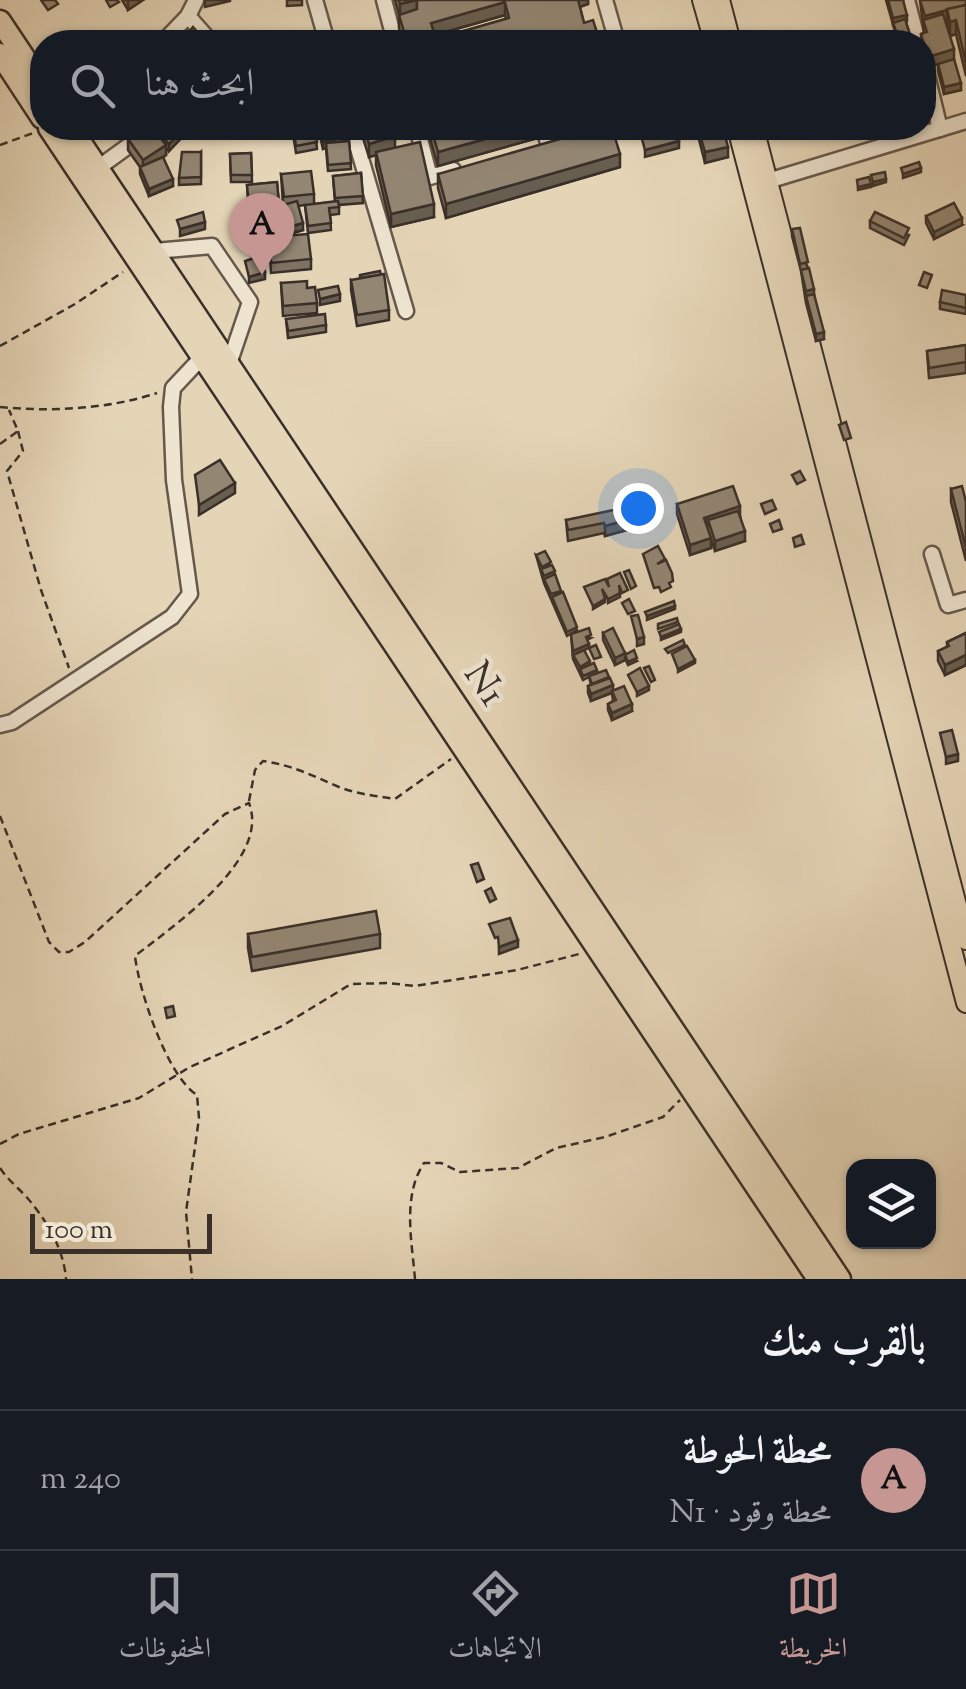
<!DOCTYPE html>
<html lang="ar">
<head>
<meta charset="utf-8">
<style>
	body { margin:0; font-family:"Sorts Mill Goudy",Amiri,serif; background:#20242c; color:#f1f3f6; direction:rtl }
	.controls { position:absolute; right:30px; bottom:30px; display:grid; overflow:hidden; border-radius:20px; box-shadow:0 2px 8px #0004 }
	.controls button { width:90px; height:90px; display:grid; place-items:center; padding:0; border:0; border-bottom:2px solid #363941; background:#171b24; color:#f1f3f6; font:50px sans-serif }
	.scale { position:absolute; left:30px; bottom:25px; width:182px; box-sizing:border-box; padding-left:10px; border:5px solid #3b3029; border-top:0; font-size:28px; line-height:35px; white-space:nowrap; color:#3b3029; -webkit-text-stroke:8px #eee4d0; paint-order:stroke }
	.you { position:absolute; left:638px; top:508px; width:35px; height:35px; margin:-25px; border:8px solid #fff; border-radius:50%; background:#1a73e8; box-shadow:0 0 0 15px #1a73e833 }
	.badge { display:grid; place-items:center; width:65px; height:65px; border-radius:50%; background:#c59692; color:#111; font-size:32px; font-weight:700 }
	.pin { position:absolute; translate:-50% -82px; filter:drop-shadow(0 2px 5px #0008) }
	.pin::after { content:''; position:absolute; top:52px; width:35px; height:30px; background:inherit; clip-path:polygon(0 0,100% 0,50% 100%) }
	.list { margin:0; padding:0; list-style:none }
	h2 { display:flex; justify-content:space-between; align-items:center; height:130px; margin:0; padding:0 40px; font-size:42px }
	h2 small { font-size:32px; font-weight:400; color:#9ea1a6 }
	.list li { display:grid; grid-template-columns:65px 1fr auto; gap:30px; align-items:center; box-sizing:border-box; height:140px; padding:0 40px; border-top:2px solid #363941 }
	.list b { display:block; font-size:38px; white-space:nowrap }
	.list p { margin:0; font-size:32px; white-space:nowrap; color:#9ea1a6 }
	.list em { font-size:32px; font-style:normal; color:#9ea1a6 }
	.icon { flex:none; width:55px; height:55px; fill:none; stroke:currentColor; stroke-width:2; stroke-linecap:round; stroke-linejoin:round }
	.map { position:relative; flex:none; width:966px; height:1279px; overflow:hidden; direction:ltr }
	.search { position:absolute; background:#171b24; box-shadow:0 2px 8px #0004; left:30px; right:30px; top:30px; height:110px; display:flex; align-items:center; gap:25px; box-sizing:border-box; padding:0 35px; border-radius:40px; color:#9ea1a6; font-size:38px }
	.sheet { height:270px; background:#171b24 }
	nav { display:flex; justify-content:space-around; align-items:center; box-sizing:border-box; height:140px; border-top:2px solid #363941; background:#171b24; font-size:28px; color:#9ea1a6 }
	nav a { display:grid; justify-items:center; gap:5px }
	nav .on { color:#c59692 }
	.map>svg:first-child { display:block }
</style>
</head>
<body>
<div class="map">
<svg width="966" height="1279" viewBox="0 0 966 1279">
	<rect width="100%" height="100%" fill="#e5d5b7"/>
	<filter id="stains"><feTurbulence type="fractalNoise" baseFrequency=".002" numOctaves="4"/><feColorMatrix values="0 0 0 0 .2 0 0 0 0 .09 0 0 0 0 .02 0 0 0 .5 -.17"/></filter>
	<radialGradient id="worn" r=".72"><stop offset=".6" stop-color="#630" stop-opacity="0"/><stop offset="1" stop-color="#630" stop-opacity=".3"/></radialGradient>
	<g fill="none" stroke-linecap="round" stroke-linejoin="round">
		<defs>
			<g id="minor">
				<path d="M315,0L327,42"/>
				<path d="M384,0L395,42"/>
				<path d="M605,0L617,42"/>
				<path d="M907,0L918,42"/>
				<path d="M188,16L211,42"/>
				<path d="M163,42L188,16L196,0"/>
				<path d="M924,63L940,129"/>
				<path d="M352,128L406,311"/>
				<path d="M417,128L430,177L453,170"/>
				<path d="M544,128L548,143"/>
				<path d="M98,168L153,128"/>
				<path d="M758,184L966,121"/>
				<path d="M155,251L212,246L250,302L230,361"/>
				<path d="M932,554L948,605L966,600"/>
				<path d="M0,725L12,722L172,617L190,594L174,480L171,407L173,388L204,355"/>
			</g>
			<g id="major">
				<path d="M702,0L714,42"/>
				<path d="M720,0L731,42"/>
				<path d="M737,128L966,1003"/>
				<path d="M754,128L966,940"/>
			</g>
			<g id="highway">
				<path d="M0,21L42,84"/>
				<path d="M0,54L42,118"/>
				<path d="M49,128L818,1279"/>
				<path d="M71,128L840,1279"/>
			</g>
		</defs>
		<use href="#minor" stroke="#66594c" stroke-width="19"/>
		<use href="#major" stroke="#3b3029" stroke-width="22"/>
		<use href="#highway" stroke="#3b3029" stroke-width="25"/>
		<g stroke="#3b3029" stroke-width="2.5" stroke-dasharray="8 5" stroke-linecap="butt">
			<path d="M0,145L36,132"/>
			<path d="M0,346L75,304L123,272"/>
			<path d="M0,407C50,412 109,409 157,393"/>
			<path d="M18,431L23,451L7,471L41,590L69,668"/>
			<path d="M0,444L18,431L9,410"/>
			<path d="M249,801L255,770L263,761C292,765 313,776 339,787C357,794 376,796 395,799L451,759"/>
			<path d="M0,816L49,942L59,952H69L85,942L225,814L249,803C271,860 173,926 135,956C139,991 167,1076 197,1095L199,1118L186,1212L192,1279"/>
			<path d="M0,1144L19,1134L139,1098L190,1067L282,1026L351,984L388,983L415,986L517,970L579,954"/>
			<path d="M0,1168C9,1182 23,1191 33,1205C50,1226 64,1252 66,1279"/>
			<path d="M415,1279C412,1242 402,1196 424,1163H441L460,1172L518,1168L556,1148L605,1137L663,1117L680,1100"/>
		</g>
		<use href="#minor" stroke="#eee4d0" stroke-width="14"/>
		<use href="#major" stroke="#e5d5b7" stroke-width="18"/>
		<use href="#highway" stroke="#e5d5b7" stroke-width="20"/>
	</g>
	<g fill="#7e7363" stroke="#3b3029" stroke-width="2.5" fill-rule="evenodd">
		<path d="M122,0H143L128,10Z"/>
		<path d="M287,0H302V5L287,6Z"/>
		<path d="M395,0H588V4L580,7L584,23L600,42H403L399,28V15ZM505,15L506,19L436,39L435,35Z"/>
		<path d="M886,0H903L906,22L912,42H898Z"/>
		<path d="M920,0H966V76L956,34L950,36L947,20L945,21L961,90L944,94L938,71V64L928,67L924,52V42H921V34L924,33Z"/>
		<path d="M136,128L185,134L169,151L166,148V155L162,158L173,186L149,196L140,174V167L128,150V139L139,132Z"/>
		<path d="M292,128H315L317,149L296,153Z"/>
		<path d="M318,128H341L344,142L349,141L351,169L328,171L326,148L323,149Z"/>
		<path d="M360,128H393L395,147L434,217L391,227L376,165V155L369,157Z"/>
		<path d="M427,128H541V137L438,166Z"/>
		<path d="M696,128H723L728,157L705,163Z"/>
		<path d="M201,152V184L179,185V178Z"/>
		<path d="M251,153L252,182H231L230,154Z"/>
		<path d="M620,167L446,218L438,188V174Z"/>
		<path d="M361,173L363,203L339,205V214L330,215L331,230L308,233L305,205L298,206L303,230L282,236L276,210L249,213L247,185L277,182L279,206L283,204L281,174L314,194V204L335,202L333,176Z"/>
		<path d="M926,216L962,225L934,239L926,223Z"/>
		<path d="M870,221L909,235L904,245L870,228Z"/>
		<path d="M792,229L808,268L824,339L816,341L806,303L801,271L792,236Z"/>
		<path d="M269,237L311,259V269L271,273Z"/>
		<path d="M351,280L389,310V320L357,326L351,290Z"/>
		<path d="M281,283L307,288L317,303V313L283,316Z"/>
		<path d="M966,295V314L940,309V302Z"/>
		<path d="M286,319L326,325V332L288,338Z"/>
		<path d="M966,345V373L929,378L927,351Z"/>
		<path d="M951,489L966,502V561L951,502Z"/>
		<path d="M677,504L740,516L745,541L715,551L711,539V548L690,555L677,514Z"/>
		<path d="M566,520L645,525L605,536L604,533L568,541Z"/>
		<path d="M536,555L551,565L561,593L577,630L567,636L544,583Z"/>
		<path d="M603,633L625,653L637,661L628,665L625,658V660L615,665L603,640Z"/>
		<path d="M966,633V665L945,675L938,661V651L947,647V642Z"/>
		<path d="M571,634L591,638L587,640L584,650L590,664L632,711L612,720L608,710V704L613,701L612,693L591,701L588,693V686L591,685L589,677L583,680L573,659Z"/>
		<path d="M248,934H380V948L252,971L248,948Z"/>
	</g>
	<g fill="#675e50" stroke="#3b3029" stroke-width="2.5">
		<path d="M128,0H143L128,10Z"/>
		<path d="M205,0H230V1L205,7Z"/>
		<path d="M417,0V13L400,18V4Z"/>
		<path d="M576,0H588V4L576,8Z"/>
		<path d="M505,2V15L431,36V23Z"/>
		<path d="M947,10V20L925,26V16Z"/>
		<path d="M907,15V21L893,25V18Z"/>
		<path d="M956,20V34L950,36V22Z"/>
		<path d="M954,49V60L928,67V57Z"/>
		<path d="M961,83V90L944,94V87Z"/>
		<path d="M930,96V103L924,104V98Z"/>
		<path d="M185,128V134L169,151V144Z"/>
		<path d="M525,128H541V137L438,166V152Z"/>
		<path d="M395,136V150L369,157V144Z"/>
		<path d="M344,137V144L323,149V142Z"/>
		<path d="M679,141V148L645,157V150Z"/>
		<path d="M166,145V155L143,171V160Z"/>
		<path d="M728,147V157L705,163V152Z"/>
		<path d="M620,154V167L446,218V204Z"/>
		<path d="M921,168V172L903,178V174Z"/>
		<path d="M173,179V186L149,196V189Z"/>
		<path d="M886,179V182L873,186V182Z"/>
		<path d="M871,184V187L858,190V187Z"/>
		<path d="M434,204V217L391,227V214Z"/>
		<path d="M962,218V225L934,239V232Z"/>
		<path d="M205,222V229L180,236V229Z"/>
		<path d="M303,223V230L282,236V229Z"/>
		<path d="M265,272V279L249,283V277Z"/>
		<path d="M814,289V296L806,298V291Z"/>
		<path d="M340,294V301L320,305V299Z"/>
		<path d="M824,332V339L816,341V334Z"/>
		<path d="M235,483V493L199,515V505Z"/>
		<path d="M740,506V517L708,520V527L704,518Z"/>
		<path d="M645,515V525L605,536V526Z"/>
		<path d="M745,531V541L715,551V541Z"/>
		<path d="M711,538V548L690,555V545Z"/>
		<path d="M620,593V597L608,603V599Z"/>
		<path d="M605,599V602L593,609V606Z"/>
		<path d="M675,606V609L647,620V616Z"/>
		<path d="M681,629V632L661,640V637Z"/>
		<path d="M644,637V644L637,646V639Z"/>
		<path d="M589,644V648L573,655V651Z"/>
		<path d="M625,653V660L615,665V658Z"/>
		<path d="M966,655V665L945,675V665Z"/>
		<path d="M695,660V663L678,672V669Z"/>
		<path d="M613,685V692L591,701V694Z"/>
		<path d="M649,686V690L637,696V692Z"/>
		<path d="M632,704V711L612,720V713Z"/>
		<path d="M958,754V761L946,764V757Z"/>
		<path d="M518,940V947L499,954V947Z"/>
	</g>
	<g fill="#938673" stroke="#3b3029" stroke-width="2.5" fill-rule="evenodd">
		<path d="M41,0H55L58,4L48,10Z"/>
		<path d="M106,0H117L119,2L110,7Z"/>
		<path d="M399,0H416L400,4Z"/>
		<path d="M417,0H578L584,23L593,20L600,42H407L399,15L417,9ZM505,2L509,18L436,39L431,23Z"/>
		<path d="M888,0H903L907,15L893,18Z"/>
		<path d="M920,0H966V5L925,16Z"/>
		<path d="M966,5V63L956,20L950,22L947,9Z"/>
		<path d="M943,14L954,49L928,57L921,34L927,32L923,20Z"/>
		<path d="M905,19L912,41L900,42L893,23Z"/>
		<path d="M193,27L206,42H181Z"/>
		<path d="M120,34L126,42H107Z"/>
		<path d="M954,59L961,83L944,87L938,64Z"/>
		<path d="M924,72L930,96L924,98Z"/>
		<path d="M145,128H153L166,145L143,160L128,139Z"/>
		<path d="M153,128H185L169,144Z"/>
		<path d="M293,128H315L317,142L296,146Z"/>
		<path d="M320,128H341L344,137L323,142Z"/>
		<path d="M364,128H393L395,136L369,144Z"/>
		<path d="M431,128H525L438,152Z"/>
		<path d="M598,128H612L620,154L446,204L438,174Z"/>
		<path d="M639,128H656L658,136L677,131L679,141L645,150Z"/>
		<path d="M698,128H723L728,147L705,152Z"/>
		<path d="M349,141L351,163L328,165L326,143Z"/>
		<path d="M420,142L434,204L391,214L376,152Z"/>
		<path d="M182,152H201V177L179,178Z"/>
		<path d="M251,153L252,175H231L230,154Z"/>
		<path d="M163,157L173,179L149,189L140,167Z"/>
		<path d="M919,162L921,168L903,174L901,168Z"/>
		<path d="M311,171L314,194L284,197L281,174Z"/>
		<path d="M885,172L886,179L873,182L871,175Z"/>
		<path d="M361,173L363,196L335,198L333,176Z"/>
		<path d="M869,177L871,184L858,187L857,180Z"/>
		<path d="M277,182L279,203L249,206L247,185Z"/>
		<path d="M297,201L303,223L282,229L276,207Z"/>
		<path d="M338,201L339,207L329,208L331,223L308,226L305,205Z"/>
		<path d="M954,203L962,218L934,232L926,216Z"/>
		<path d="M203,212L205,222L180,229L177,220Z"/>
		<path d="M875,212L909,228L904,238L870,221Z"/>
		<path d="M800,228L808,262L800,264L792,229Z"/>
		<path d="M308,234L311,259L271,263L269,237Z"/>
		<path d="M260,256L265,272L249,277L245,261Z"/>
		<path d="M809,268L814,289L806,291L801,270Z"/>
		<path d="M380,271L381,275L360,278V275Z"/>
		<path d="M924,272L932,275L927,288L919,285Z"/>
		<path d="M384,274L389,310L357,315L351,280Z"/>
		<path d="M307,281V288L315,287L317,303L283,306L281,283Z"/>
		<path d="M338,286L340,294L320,299L318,290Z"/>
		<path d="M942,290L966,295V308L940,302Z"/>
		<path d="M814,294L824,332L816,334L806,296Z"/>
		<path d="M325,314L326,325L288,331L286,319Z"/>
		<path d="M966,345V362L929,368L927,351Z"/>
		<path d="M846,422L851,438L844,440L839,425Z"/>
		<path d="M220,460L235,483L199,505L195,475Z"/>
		<path d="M800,471L805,480L797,484L792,475Z"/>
		<path d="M733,486L740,506L704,518L711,538L690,545L677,504Z"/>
		<path d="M962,486L966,502V548L951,489Z"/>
		<path d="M772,500L776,509L765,514L761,504Z"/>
		<path d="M642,504L645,515L605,526L604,523L568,530L566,520Z"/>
		<path d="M738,511L745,531L715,541L708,520Z"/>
		<path d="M779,520L782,529L773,532L770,524Z"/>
		<path d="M801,535L804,544L795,547L793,538Z"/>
		<path d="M658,546L665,559L657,564L666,560L672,573L673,581L669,583L671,587L661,592L659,587L654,588L643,554Z"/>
		<path d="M545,551L551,562L542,567L536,555Z"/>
		<path d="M552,565L555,571L544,576L541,569Z"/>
		<path d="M629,570L636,586L631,589L624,572Z"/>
		<path d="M620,573L628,590L622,593L619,585L620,593L608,599L602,589L605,599L593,606L584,587L605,579L609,587L607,579Z"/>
		<path d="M555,574L561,591L551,594L544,579Z"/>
		<path d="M563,592L577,627L567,632L552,597Z"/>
		<path d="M629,599L635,611L628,614L622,603Z"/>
		<path d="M674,601L675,606L647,616L645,612Z"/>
		<path d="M638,615L644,637L637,639L631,616Z"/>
		<path d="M677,618L678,622L658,629V624Z"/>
		<path d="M679,624L681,629L661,637L659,632Z"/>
		<path d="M589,628L591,635L586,637L589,644L573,651L571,634Z"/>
		<path d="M613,628L625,653L615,658L603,633Z"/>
		<path d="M966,633V655L945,665L938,651L949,646L947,642Z"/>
		<path d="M683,640L685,645L668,653L665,649Z"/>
		<path d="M596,645L601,657L594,659L589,648Z"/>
		<path d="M687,646L695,660L678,669L672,654Z"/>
		<path d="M584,650L590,661L580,667L573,655Z"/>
		<path d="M634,650L637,658L628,662L625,655Z"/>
		<path d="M594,663L597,670L583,676L580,669Z"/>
		<path d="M649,666L655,680L651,682L644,668Z"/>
		<path d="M640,668L649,686L637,692L628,675Z"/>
		<path d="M606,670L609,677L592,684L589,676Z"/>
		<path d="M610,678L613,685L591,694L588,686Z"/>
		<path d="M624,686L632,704L612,713L608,704L616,700L612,691Z"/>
		<path d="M952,730L958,754L946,757L940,733Z"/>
		<path d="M478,863L484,879L477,882L471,865Z"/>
		<path d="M491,888L496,899L490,902L485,891Z"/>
		<path d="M376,911L380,934L252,957L248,934Z"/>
		<path d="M510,918L518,940L499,947L498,937L495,938L489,924Z"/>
		<path d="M173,1006L175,1016L167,1018L165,1008Z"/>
	</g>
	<g text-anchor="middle" stroke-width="9" stroke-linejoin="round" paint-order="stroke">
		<g font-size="38" fill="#3b3029" stroke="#eee4d0">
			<text transform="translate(486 683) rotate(56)" y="13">N1</text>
		</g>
	</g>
	<rect width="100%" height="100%" filter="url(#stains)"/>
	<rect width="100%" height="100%" fill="url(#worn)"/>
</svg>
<div class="controls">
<button><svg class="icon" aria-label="layers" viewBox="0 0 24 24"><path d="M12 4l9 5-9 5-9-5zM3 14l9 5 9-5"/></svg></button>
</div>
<div class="scale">100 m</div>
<div class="you"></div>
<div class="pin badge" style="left:262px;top:275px">A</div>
<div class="search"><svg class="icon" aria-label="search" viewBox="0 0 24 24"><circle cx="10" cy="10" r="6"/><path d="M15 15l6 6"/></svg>ابحث هنا</div>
</div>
<section class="sheet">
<h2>بالقرب منك<small></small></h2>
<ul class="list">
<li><span class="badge">A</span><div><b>محطة الحوطة</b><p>محطة وقود · N1</p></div><em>240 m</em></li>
</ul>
</section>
<nav>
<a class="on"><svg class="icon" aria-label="map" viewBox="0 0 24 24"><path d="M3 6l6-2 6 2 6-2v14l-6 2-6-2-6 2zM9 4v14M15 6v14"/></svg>الخريطة</a>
<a><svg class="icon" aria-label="directions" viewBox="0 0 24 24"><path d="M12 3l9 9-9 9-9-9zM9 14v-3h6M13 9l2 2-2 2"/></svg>الاتجاهات</a>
<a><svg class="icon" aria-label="saved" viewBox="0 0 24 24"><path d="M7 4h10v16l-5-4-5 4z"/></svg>المحفوظات</a>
</nav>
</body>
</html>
